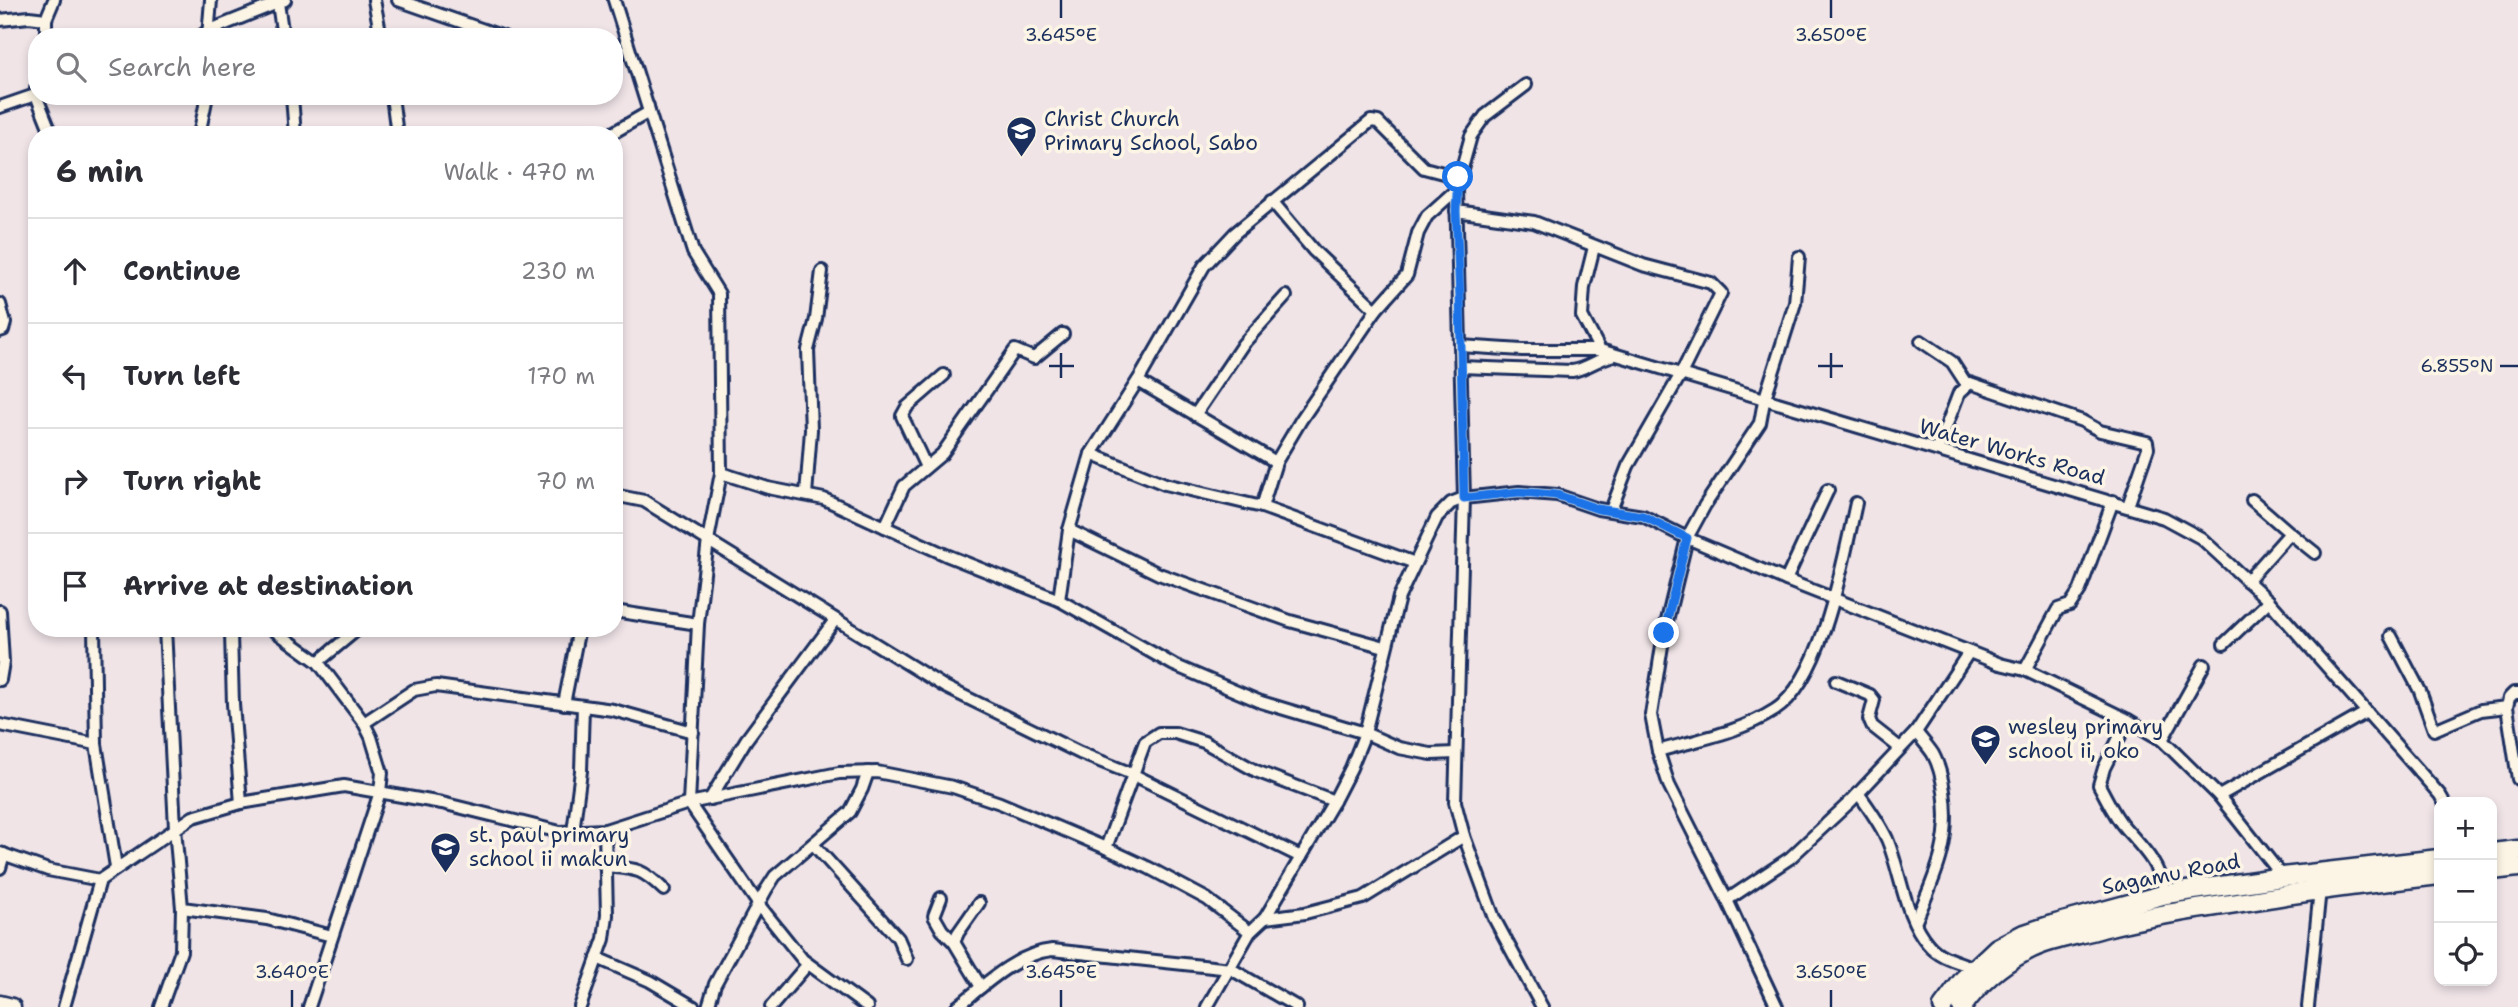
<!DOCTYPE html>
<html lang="en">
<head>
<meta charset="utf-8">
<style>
	body { margin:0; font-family:"Shantell Sans",sans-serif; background:#f2f2f3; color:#2b2b33 }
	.controls { position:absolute; right:21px; bottom:21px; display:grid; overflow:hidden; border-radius:14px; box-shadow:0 4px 10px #0003 }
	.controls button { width:63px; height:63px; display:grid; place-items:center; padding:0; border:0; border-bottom:2px solid #e1e1e2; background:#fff; color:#2b2b33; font:35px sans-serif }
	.stop { position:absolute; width:21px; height:21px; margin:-16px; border:5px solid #1a73e8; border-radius:50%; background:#fff }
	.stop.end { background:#1a73e8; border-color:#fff; box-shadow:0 2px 7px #0008 }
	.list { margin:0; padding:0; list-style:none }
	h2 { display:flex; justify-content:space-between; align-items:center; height:91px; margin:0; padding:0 28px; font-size:30px }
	h2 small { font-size:23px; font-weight:400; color:#7c7c81 }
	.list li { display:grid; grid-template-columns:46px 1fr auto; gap:21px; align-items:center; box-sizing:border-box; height:105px; padding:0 28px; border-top:2px solid #e1e1e2 }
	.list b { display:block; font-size:26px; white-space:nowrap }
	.list em { font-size:23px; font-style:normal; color:#7c7c81 }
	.icon { flex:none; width:38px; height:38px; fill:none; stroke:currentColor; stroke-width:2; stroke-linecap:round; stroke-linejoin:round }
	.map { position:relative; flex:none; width:2518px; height:1007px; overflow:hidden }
	.search { position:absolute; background:#fff; box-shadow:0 4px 10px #0003; left:28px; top:28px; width:595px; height:77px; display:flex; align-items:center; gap:18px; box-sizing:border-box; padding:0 24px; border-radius:28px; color:#7c7c81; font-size:26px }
	.panel { position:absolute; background:#fff; box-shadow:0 4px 10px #0003; left:28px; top:126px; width:595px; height:511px; border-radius:28px }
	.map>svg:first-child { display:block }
</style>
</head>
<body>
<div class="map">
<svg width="2518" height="1007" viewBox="0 0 2518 1007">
	<rect width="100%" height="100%" fill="#f0e4e7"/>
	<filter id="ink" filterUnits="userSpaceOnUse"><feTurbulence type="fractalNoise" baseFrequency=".0143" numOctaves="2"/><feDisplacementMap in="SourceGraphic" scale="14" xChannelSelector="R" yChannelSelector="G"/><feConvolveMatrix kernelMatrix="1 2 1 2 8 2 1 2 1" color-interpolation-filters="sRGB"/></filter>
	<g filter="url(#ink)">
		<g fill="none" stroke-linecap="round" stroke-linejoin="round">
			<defs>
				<g id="minor">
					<path d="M374,0L381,37"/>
					<path d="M398,0L504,37"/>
					<path d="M614,0L693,252L719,294L721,473L708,540L698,624L689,803L759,905L803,960L867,1007"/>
					<path d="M278,3L283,37"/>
					<path d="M0,20L29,17L46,19"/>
					<path d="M46,37V19L54,0"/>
					<path d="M200,37L208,31L285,0"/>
					<path d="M208,37L211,0"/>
					<path d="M1526,85L1485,116L1471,136L1456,190L1464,498L1455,802L1464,836L1494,918L1542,1007"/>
					<path d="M36,89L37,88"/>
					<path d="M292,96L295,135"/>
					<path d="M392,96L397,135"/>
					<path d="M38,100L52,135"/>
					<path d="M0,107L32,96"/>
					<path d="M199,135L207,96"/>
					<path d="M609,135L649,112L648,106"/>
					<path d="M1272,201L1314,251L1376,310"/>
					<path d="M1456,211L1534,222L1643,265L1711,283L1721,293L1681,374L1628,466L1611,510"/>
					<path d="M1594,247L1584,287L1582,316L1600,350"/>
					<path d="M0,304L5,323L3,330L0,331"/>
					<path d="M1921,341L1952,362L1967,385"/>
					<path d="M1460,346L1522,350H1600L2164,518L2201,538L2269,601L2440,795L2444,802"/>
					<path d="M1461,367L1572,371C1587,369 1599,358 1614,355"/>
					<path d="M1138,381L1276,462"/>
					<path d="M1195,415L1243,344L1286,296"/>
					<path d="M1937,450L1959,393L1970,383L2082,421L2100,431L2147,442L2148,448L2128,506"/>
					<path d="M1091,454L1165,484L1262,507L1415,563"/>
					<path d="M926,467L902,416L907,407L944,375"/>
					<path d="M721,473L768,488L824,499L946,555L1059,600L1174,665L1261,702L1365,733L1399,748L1431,754L1455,753"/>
					<path d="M614,495L644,501L945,687L1080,753L1132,774L1301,857"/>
					<path d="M806,495L811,430L808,350L816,319L822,271"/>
					<path d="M1262,507L1276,462L1301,420L1376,310L1407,275L1418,233L1427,216L1456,190"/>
					<path d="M885,527L904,486L942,454L1015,350L1034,358L1063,334"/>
					<path d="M1069,530L1159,574L1290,621L1385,647"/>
					<path d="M2290,533L2315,553"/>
					<path d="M1786,580L1828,490"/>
					<path d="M2247,581L2290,533L2252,500"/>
					<path d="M1059,600L1069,530L1091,454L1142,374L1204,266L1235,233L1371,121L1378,122L1424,168L1458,177"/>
					<path d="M0,611L3,662L0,680"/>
					<path d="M614,611L698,624"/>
					<path d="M94,628L96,744L116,867"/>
					<path d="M233,628L231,634L233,704L241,803"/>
					<path d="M271,628L318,662L364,723L371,737L382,773L380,792L309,1007"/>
					<path d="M2391,636L2420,691L2434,730L2481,710L2507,707"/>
					<path d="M2224,644L2269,601"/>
					<path d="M318,662L359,628"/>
					<path d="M2025,670L2058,609L2070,605L2080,590L2113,501"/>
					<path d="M1836,681L1870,695L1874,700L1869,719L1872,726L1900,748"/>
					<path d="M2518,693H2514L2509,698L2507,707L2518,779"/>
					<path d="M564,704L579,628"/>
					<path d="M2128,720L2104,768L2099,785C2107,799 2114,816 2125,828C2147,853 2156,860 2166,894"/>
					<path d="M364,723L414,690L436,686L613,710L693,732"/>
					<path d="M0,725L96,744"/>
					<path d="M2162,740L2204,665"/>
					<path d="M1658,751C1697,740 1741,732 1775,710C1823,679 1844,557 1856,503"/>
					<path d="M1858,793C1869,808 1879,822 1887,839C1901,872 1904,916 1928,944C1939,958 1959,962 1975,968"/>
					<path d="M2219,796L2367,712"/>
					<path d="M710,799L746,740L835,620"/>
					<path d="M573,832L581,771L583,707"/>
					<path d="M813,844L898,938L907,959"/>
					<path d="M1106,848L1145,742L1159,733H1175L1204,742L1256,771L1334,801"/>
					<path d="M0,853L48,870L100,880L193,817L241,803L344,786L442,803L560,832L605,830L689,803L839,773L877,772L953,787L1000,803L1106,848L1149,868L1207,899L1250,932"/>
					<path d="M605,866C637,869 641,868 664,890"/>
					<path d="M0,868L4,854"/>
					<path d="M941,898L934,916L942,930L954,942"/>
					<path d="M1727,900L1790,858L1851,801L1916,732L1969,652"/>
					<path d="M979,903L958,933L954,942L981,987"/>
					<path d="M182,908L267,919L332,936"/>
					<path d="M1265,918L1305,913L1363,898L1464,836"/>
					<path d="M1915,923C1935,876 1952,843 1944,791C1942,778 1939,765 1933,754C1928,746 1921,739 1916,732"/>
					<path d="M597,958L650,981L694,1007"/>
					<path d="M64,1007L100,880"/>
					<path d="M161,1007L181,951L182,908L175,828L165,628"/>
					<path d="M580,1007L604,939L607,915L605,830"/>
					<path d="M708,1007L715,984L766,890L775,876L850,812L862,789L868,772"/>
					<path d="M771,1007L808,964"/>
					<path d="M957,1007C984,985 1016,954 1052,950L1231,969L1297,1007"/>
					<path d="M1207,1007L1250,932L1265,918L1334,801L1351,768L1365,733L1399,597L1437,517L1451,503L1464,498L1519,492L1557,495L1598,509L1643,516L1687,538L1786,580L2000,664L2025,670L2128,720L2162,740L2219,796L2283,877"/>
					<path d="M1777,1007L1727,900L1669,785L1658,751L1651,715L1664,633L1687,538L1705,505L1760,423L1764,401L1795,303L1799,257"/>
					<path d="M2308,1007L2320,889"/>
				</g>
				<path id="secondary" d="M0,1004L12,1007"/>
				<g id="trunk">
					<path d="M2492,853L2518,850"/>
					<path d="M2492,870L2518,867"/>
					<path d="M1943,1007L1964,979L1997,948L2022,935L2052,925L2166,894L2283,877L2439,859"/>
					<path d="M1962,1007C1978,984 2001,964 2026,951C2048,939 2078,935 2102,928C2163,912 2224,906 2286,895C2337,887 2388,881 2439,875"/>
				</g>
			</defs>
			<use href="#minor" stroke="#1b2f5e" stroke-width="16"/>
			<use href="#secondary" stroke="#1b2f5e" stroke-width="21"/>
			<use href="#trunk" stroke="#1b2f5e" stroke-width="23"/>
			<use href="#minor" stroke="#fcf5e5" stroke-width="10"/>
			<use href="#secondary" stroke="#fcf5e5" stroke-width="16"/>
			<use href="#trunk" stroke="#fcf5e5" stroke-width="18"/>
		</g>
	</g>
	<g fill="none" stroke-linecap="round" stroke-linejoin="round" filter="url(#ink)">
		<path stroke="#1a73e8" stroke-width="9" d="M1458,177L1456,211L1460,298L1464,498L1519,492L1557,495L1598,509L1643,516L1687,538L1664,633"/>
	</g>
	<path fill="none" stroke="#1b2f5e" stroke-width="2.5" d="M1061,0V18M1831,0V18M1061,353V378M1831,353V378M1049,366H1074M1818,366H1843M2500,366H2518M292,990V1007M1061,990V1007M1831,990V1007"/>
	<defs>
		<symbol id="school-pin" viewBox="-11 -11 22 30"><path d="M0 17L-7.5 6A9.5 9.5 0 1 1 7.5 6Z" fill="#1b2f5e" stroke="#fcf5e5"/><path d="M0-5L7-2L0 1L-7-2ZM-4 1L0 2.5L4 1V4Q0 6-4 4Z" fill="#fff"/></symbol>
	</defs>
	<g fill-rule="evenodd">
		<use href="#school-pin" x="1004" y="114" width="35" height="47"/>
		<use href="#school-pin" x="1968" y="722" width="35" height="47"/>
		<use href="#school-pin" x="428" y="830" width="35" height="47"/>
	</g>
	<g text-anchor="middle" stroke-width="7" stroke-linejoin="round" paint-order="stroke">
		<g font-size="21" fill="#1b2f5e" stroke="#fcf5e5" text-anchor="start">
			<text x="1044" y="126">Christ Church<tspan x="1044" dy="24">Primary School, Sabo</tspan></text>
			<text x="2008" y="734">wesley primary<tspan x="2008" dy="24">school ii, oko</tspan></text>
			<text x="469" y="842">st. paul primary<tspan x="469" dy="24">school ii makun</tspan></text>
		</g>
		<g font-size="21" fill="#1b2f5e" stroke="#fcf5e5">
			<text transform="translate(2012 452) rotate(16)" y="7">Water Works Road</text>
			<text transform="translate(2171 874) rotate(-11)" y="7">Sagamu Road</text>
		</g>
	</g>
	<g font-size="18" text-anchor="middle" fill="#1b2f5e" stroke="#fcf5e5" stroke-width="7" stroke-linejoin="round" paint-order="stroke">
		<text x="1061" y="41">3.645°E</text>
		<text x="1831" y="41">3.650°E</text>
		<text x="2457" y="372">6.855°N</text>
		<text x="292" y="978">3.640°E</text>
		<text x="1061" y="978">3.645°E</text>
		<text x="1831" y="978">3.650°E</text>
	</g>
</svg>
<div class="controls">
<button>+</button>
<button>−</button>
<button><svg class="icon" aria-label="locate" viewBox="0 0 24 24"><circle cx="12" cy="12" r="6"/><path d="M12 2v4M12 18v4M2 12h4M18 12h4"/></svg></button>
</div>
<div class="stop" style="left:1458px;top:177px"></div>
<div class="stop end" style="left:1664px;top:633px"></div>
<div class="search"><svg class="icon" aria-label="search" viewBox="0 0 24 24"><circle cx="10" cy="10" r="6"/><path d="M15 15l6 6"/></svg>Search here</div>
<section class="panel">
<h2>6 min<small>Walk · 470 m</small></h2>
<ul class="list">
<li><svg class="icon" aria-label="ahead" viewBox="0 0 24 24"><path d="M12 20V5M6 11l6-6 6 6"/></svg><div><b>Continue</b></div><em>230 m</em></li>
<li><svg class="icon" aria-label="left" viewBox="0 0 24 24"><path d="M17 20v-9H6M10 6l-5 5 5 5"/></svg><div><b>Turn left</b></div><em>170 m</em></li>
<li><svg class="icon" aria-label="right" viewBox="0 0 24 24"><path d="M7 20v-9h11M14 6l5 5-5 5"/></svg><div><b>Turn right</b></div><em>70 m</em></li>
<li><svg class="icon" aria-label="arrive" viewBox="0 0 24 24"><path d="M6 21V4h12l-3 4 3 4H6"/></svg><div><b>Arrive at destination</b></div></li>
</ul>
</section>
</div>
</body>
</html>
